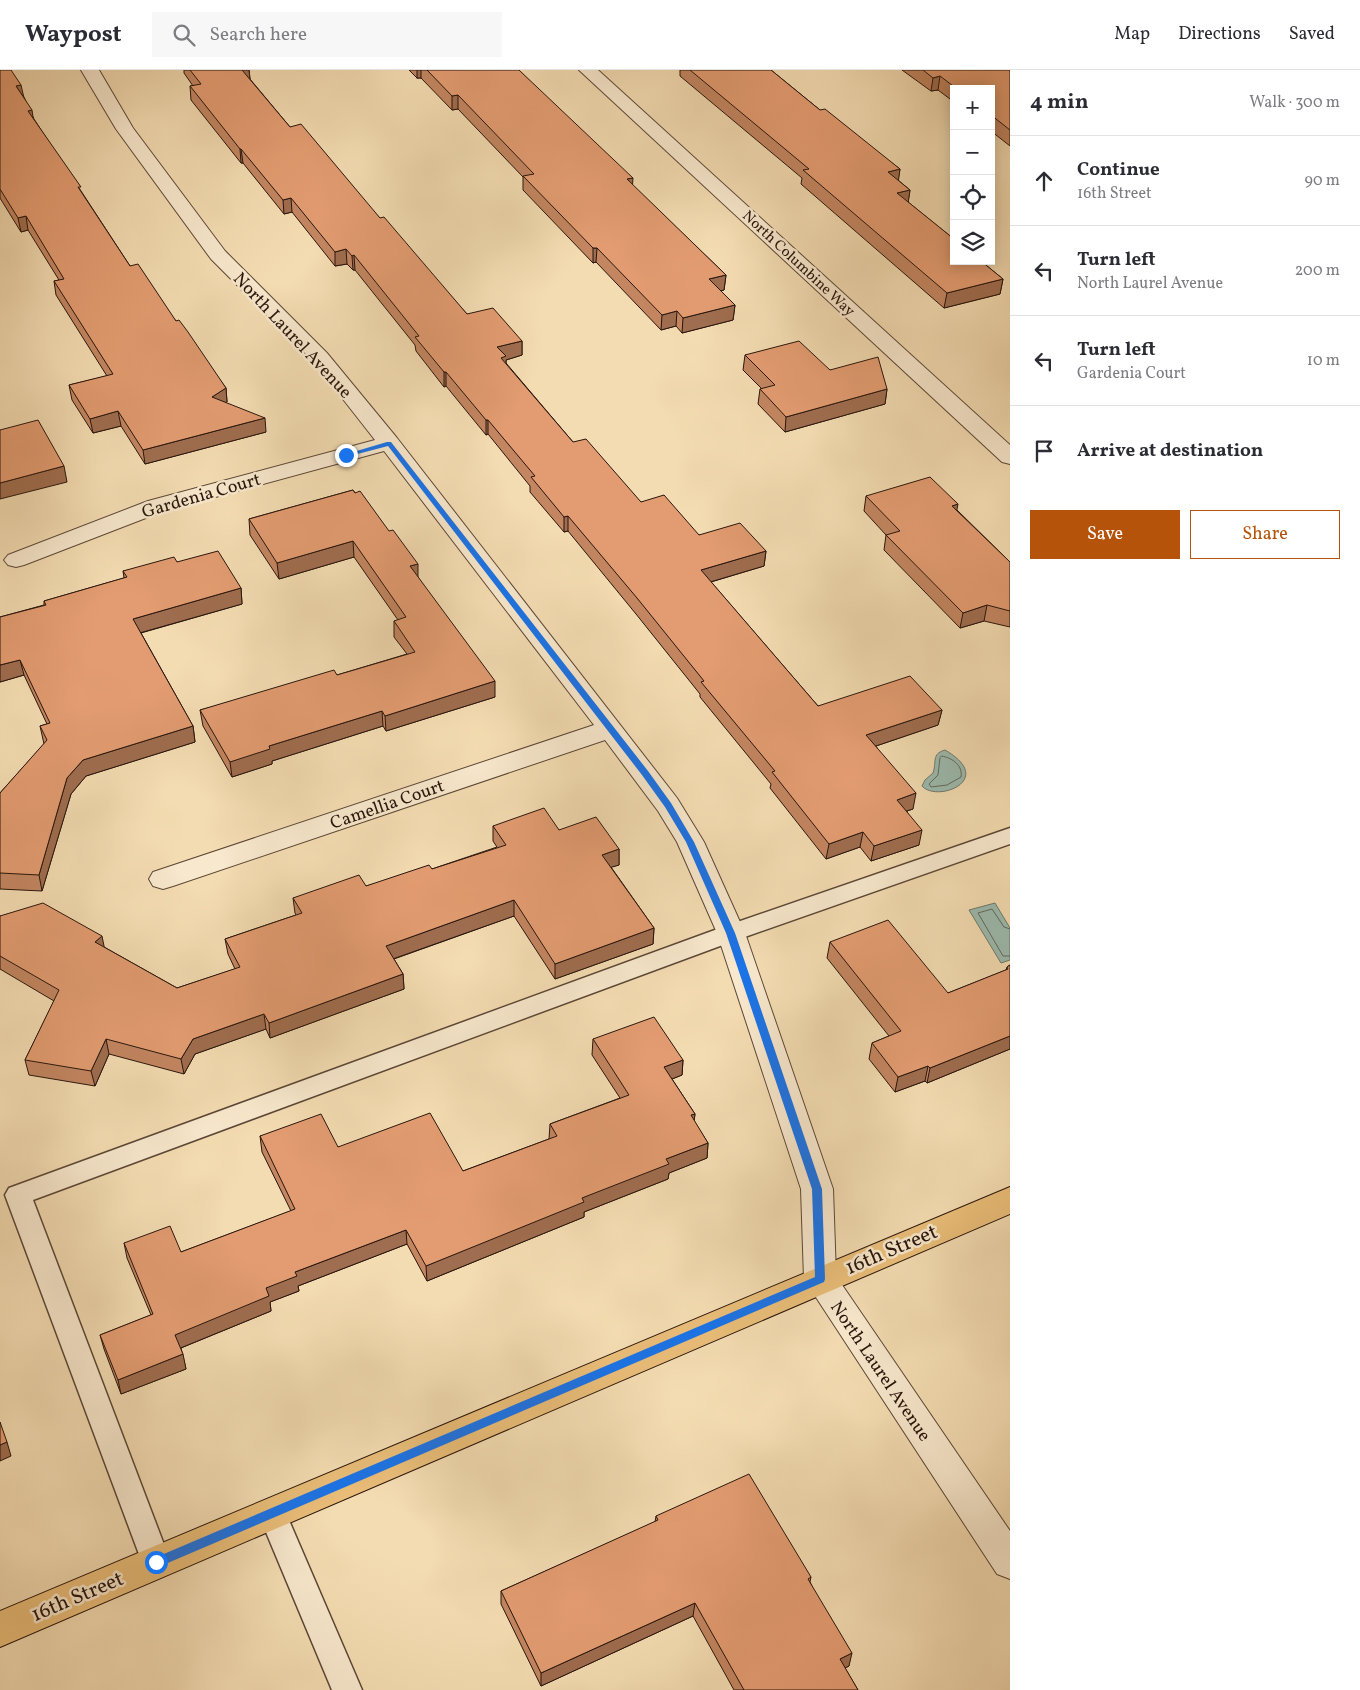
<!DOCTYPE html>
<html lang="en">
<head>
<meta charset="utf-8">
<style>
	body { margin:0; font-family:Vollkorn,serif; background:#f7f7f7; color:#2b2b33 }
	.controls { position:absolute; right:15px; top:15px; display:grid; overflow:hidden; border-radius:0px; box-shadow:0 2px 12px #0003 }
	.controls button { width:45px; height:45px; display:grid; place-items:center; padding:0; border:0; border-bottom:1px solid #e1e1e2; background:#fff; color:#2b2b33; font:25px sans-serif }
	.stop { position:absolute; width:15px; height:15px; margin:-11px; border:4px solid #1a73e8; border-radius:50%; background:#fff }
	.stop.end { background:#1a73e8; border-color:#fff; box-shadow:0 1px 5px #0008 }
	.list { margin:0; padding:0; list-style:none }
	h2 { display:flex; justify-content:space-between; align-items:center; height:65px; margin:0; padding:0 20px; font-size:21px }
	h2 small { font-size:16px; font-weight:400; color:#7c7c81 }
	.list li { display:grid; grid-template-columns:32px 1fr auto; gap:15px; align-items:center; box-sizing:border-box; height:90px; padding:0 20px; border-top:1px solid #e1e1e2 }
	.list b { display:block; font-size:19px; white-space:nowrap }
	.list p { margin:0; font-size:16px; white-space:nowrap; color:#7c7c81 }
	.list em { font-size:16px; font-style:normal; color:#7c7c81 }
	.actions { display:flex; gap:10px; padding:15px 20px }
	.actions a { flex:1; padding:11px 0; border:1px solid #b45309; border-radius:0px; text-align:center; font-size:18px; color:#b45309 }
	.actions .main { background:#b45309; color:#fff }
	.icon { flex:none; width:28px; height:28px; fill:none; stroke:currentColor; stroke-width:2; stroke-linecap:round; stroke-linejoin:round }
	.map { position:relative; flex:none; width:1010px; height:1620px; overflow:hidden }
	header { display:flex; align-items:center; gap:30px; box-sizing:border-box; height:70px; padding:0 25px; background:#fff; border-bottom:1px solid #e1e1e2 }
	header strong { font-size:24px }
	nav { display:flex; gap:28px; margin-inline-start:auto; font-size:18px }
	.search { width:350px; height:45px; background:#f7f7f7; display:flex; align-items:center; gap:12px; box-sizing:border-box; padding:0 18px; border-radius:0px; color:#7c7c81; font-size:19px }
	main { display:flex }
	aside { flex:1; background:#fff }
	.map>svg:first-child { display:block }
</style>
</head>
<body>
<header>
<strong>Waypost</strong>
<div class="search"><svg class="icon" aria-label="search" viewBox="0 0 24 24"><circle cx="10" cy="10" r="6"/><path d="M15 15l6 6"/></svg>Search here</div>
<nav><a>Map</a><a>Directions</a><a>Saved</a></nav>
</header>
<main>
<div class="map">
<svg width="1010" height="1620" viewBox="0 0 1010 1620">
	<rect width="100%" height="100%" fill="#f4dcb2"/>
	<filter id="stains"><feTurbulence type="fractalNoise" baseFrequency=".004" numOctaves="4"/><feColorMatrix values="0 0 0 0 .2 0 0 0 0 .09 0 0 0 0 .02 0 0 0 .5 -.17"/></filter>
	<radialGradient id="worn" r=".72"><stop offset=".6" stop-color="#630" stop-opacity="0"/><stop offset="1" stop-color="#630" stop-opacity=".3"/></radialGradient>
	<g fill="#9cbbaf" stroke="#6e796e">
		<path d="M945,680C997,710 937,733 922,716L925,710L933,703C937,692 931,684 945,680Z"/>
		<path d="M995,833L1010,858V890L1001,893L969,840Z"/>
	</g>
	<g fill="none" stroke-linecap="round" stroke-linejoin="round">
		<g stroke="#62685e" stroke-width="1">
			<path d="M942,686C952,688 963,695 961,707L947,715L931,717L929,714L938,705L940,688Z"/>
			<path d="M1010,859L1004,857L992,839L978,843L1003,886H1010"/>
		</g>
		<defs>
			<g id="service">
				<path d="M1010,758V774L739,869L33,1130L171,1493L166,1503L156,1507L146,1503L5,1125L9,1118L723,857Z"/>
				<path d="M272,1430L282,1434L362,1620H332L258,1443L262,1434Z"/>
			</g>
			<g id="minor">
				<path d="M81,0H99L133,58L225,181L327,283L397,368L677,728L704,772L745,863L833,1119L836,1206L1010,1461V1509L997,1504L804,1209L801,1119L717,863L677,772L658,741L605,670L173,816L163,819L153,816L149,809L153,802L594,655L384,381L164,441L24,495L16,497L8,495L4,490L8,485L148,431L375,370L313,291L211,189L116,59Z"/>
				<path d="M579,0H598L1010,375V394L1002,392Z"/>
			</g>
			<path id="primary" d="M1010,1117V1144L0,1577V1541Z"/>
		</defs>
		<use href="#service" stroke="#5b4736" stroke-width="3"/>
		<use href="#minor" stroke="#5b4736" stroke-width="2"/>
		<use href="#primary" stroke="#28150c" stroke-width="2"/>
		<use href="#service" fill="#f8e8cd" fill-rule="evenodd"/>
		<use href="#minor" fill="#f8e8cd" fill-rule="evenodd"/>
		<use href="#primary" fill="#eabe79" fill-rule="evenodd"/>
	</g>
	<g fill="#c38661" stroke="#28150c">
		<path d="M0,0L24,27L34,49L130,196L176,251L226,318L227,332L226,333L266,362L145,394L121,356L93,363L72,330L69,315L107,306L56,225L54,211L59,210L28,160L21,162L0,128Z"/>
		<path d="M184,0H249L250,9L290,57L380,148L467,244L522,271V285L506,290V293L573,372L641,432L699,465L766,481L764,496L711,512L818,636L942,640L938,655L876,676L913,739L907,741L919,775L871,791L860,777L826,789L770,718L771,714L700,627V624L636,544L568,461L564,462L530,422V416L488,364L486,365L446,316L444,317L416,281L415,275L355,200H353L347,194L335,196L292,142L284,144L243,93H241L191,30L190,16H193L184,3Z"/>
		<path d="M409,0H519L632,115L726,205L724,220L720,221L735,235L733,250L682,263L676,256L661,260L596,192L593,193L523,120V107L458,39L452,40L421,8H417Z"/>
		<path d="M680,0H771L820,40L900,99L898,110L910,120L908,132L1003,209L1000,224L944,238L801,114L802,108L680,6Z"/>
		<path d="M902,0H1010V76L991,61V19H954V32L938,20L931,21Z"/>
		<path d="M745,285L830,300L887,319L885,334L785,362L758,334L760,319H762L743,300Z"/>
		<path d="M353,420L418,507L495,627L386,661L383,656L272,691V694L232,707L203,656L200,640L337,605L407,584L394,567V551L398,550L354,487L279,509L250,465L249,449Z"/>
		<path d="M866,426L957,440L1010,492V557L984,551L960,558L884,480L886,465L864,441Z"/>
		<path d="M177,492L241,518L242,534L141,563L193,656L195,672L86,706L71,724L42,821L0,819V723L44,674L40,656L47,654L24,605L0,612V547L44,535V531L124,508L123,501Z"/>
		<path d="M493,756L559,760L619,779V795L611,797L654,858L653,874L555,909L514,846L394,889L403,904L404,919L270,968L266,959L195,984L184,1004L109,984L95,1016L29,1005L25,990L54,931L0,899V846L104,877L177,918L235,899L228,884L225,869L296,845L295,843L293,828L366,816L432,799L497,777L493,771Z"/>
		<path d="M830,872L948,923L1006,900L1007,897L1010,895V979L927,1013L925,1011L895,1022L869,989L872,973L889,966L827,888Z"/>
		<path d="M593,969L683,990L682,1005L672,1009L695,1044L694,1051L708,1073L707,1088L669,1103L668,1109L584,1142V1147L427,1211L407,1174L298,1216L299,1221L270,1232L271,1241L181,1278L186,1299L121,1324L104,1279L100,1265L151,1245L127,1188L124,1173L181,1182L291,1141L262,1082L260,1066L338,1077L463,1101L549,1069L550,1054L620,1028L592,985Z"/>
		<path d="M656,1446L811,1507L810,1512L849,1596L845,1598L858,1620H734L693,1546L541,1616L501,1534V1521L655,1452Z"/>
	</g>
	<g fill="#9f6d4f" stroke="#28150c">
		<path d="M240,0H249L250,9L241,10Z"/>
		<rect x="417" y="0" width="4" height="8"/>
		<path d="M940,6L938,20L931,21L933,8Z"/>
		<path d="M21,15L24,28L16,16Z"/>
		<path d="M458,25V39L452,40V26Z"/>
		<path d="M32,40L34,54L28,41Z"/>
		<path d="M240,79H241L243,93H241Z"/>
		<path d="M900,99L898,114L888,102Z"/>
		<path d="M633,108L632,122L627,109Z"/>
		<path d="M910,120L908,134L897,123Z"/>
		<path d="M291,128L292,142L284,144L283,130Z"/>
		<path d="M26,146L28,160L21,162L18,148Z"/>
		<path d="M593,178H597L596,192L593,193Z"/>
		<path d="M346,179L347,194L335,196V182Z"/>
		<path d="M354,185L355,200H353L352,186Z"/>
		<path d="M726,205L724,220L708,224L709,209Z"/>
		<path d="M1003,209L1000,224L944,238L947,223Z"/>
		<path d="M735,235L733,250L682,263L683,248Z"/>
		<path d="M677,241L676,256L661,260L662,245Z"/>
		<path d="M522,271V285L506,290V301L497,277Z"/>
		<path d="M444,302H446V316L444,317Z"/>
		<path d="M226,318L227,332L214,341L212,327Z"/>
		<path d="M887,319L885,334L785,362L786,347Z"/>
		<path d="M118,341L121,356L93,363L90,349Z"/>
		<path d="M265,348L266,362L145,394L143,380Z"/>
		<path d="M486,350H488V364L486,365Z"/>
		<path d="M64,396L67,412L0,429V413Z"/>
		<path d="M958,434L955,450L952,436Z"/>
		<path d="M568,446V461L564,462V447Z"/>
		<path d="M353,471L354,487L279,509L277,493Z"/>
		<path d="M766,481L764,496L700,515L701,500Z"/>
		<path d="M418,494V509L410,496Z"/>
		<path d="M241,518L242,534L136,564L133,549Z"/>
		<path d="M987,535L984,551L960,558L963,543Z"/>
		<path d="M20,590L24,605L0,612V595Z"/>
		<path d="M495,611V627L386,661L385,646Z"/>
		<path d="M942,640L938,655L864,680L866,665Z"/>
		<path d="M382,641L383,656L272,691V694L232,707L230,692L269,676Z"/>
		<path d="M193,656L195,672L86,706L71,724L42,821L39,805L67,708L83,690Z"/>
		<path d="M916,723L913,739L894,745L897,730Z"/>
		<path d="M922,760L919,775L871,791L874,776Z"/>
		<path d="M863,762L860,777L826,789L829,774Z"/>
		<path d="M619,779V795L602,800V785Z"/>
		<path d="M514,830V846L387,891L386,876Z"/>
		<path d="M654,858L653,874L555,909V894Z"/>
		<path d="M102,866L105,881L95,872Z"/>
		<path d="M403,904L404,919L270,968L269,953Z"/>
		<path d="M264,944L266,959L195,984L184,1004L181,989L193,969Z"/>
		<path d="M1010,966V979L927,1013L930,998Z"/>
		<path d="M106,969L109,984L95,1016L91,1001Z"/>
		<path d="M683,990L682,1005L662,1013L664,997Z"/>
		<path d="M928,996L925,1011L895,1022L898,1007Z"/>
		<path d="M695,1044L693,1059L691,1045Z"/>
		<path d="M708,1073L707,1088L669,1103L668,1109L584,1142V1147L427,1211L426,1196L582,1128L666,1089Z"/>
		<path d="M406,1160L407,1174L298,1216L299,1221L270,1232L271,1241L178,1279L175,1265L266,1218L295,1202Z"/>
		<path d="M183,1284L186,1299L121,1324L118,1310Z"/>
		<path d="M7,1372L11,1386L0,1391V1375Z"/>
		<path d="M695,1533L693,1546L541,1616V1603Z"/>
		<path d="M852,1583L849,1596L837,1602L840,1589Z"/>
	</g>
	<g fill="#e39c71" stroke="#28150c">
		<path d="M0,0H11L21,15L16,16L32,40L28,41L81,117H78L130,196L138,194L176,251L179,250L188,262L226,318L212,327L265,348L143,380L118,341L90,349L69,315L113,304L54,211L64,209L26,146L18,148L0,119Z"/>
		<path d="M190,0H242L290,57L301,54L380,148L384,147L467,244L493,238L522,271L497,277L506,286L501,288L573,372L586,369L641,432L664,425L699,465L740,453L766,481L701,500L818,636L910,606L942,640L866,665L916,723L897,730L922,760L874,776L863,762L829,774L772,702L775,701L701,612L704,611L637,528L568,446L564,447L531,407L535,406L488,350H486L446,302H444L415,267L419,266L354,185L352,186L346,179L335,182L291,128L283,130L241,79H240L190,16L201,14Z"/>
		<path d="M427,0H519L633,108L627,109L726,205L709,209L735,235L683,248L677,241L662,245L597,178H593L523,106L534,104L458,25L452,26Z"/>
		<path d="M690,0H771L820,40L825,39L900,99L888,102L910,120L897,123L954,169V191H981L1003,209L947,223L803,100L809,99Z"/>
		<path d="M923,0H1010V60L991,45V19H957L940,6L933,8Z"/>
		<path d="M799,271L830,300L878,287L887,319L786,347L760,319L775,315L745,285Z"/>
		<path d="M38,350L64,396L0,413V360Z"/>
		<path d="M930,407L958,434L952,436L1010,492V541L987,535L963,543L886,465L900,461L866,426Z"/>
		<path d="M353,420L355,423L360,421L389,461L393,460L418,494L410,496L495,611L385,646L382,641L269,676L270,679L230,692L200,640L334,600L337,605L415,582L394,551L406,547L353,471L277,493L249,449Z"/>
		<path d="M218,481L241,518L133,549L193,656L83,690L67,708L39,805L0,803V723L47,670L40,656L50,653L20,590L0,595V547L46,535L44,531L127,507L123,501L174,487L177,492Z"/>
		<path d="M544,738L559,760L596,747L619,779L602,785L654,858L555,894L514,830L386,876L403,904L269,953L264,944L193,969L181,989L106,969L91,1001L25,990L59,920L0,886V846L43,833L102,866L95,872L177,918L240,897L225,869L302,843L293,828L359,805L366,816L429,795L432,799L506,775L493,756Z"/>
		<path d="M888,850L948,923L1008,899L1007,897L1010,895V966L930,998L928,996L898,1007L872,973L901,961L830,872Z"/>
		<path d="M654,947L683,990L664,997L695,1044L691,1045L708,1073L666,1089L669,1094L582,1128L584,1132L426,1196L406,1160L295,1202L297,1206L266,1218L269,1226L175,1265L183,1284L118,1310L100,1265L153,1244L124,1173L170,1156L181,1182L295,1139L260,1066L321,1044L338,1077L430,1043L463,1101L557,1066L550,1054L629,1025L593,969Z"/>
		<path d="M0,1352L7,1372L0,1375Z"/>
		<path d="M749,1404L811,1507L808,1509L852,1583L840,1589L858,1620H744L695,1533L541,1603L501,1521L658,1450L656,1446Z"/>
	</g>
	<path fill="#1a73e8" d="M387,372H391L648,701L671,733L694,772L735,863L822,1119L825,1209L824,1212L156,1498L152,1496L150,1492L152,1489L815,1207L812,1119L726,863L686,772L665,737L642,705L388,376L346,387L343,385Z"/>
	<g text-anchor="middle" stroke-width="5" stroke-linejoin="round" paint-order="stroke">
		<g font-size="15" fill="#28150c" stroke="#f8e8cd">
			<text transform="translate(799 193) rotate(43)" y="5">North Columbine Way</text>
		</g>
		<g font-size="18" fill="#28150c" stroke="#f8e8cd">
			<text transform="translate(293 265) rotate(47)" y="6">North Laurel Avenue</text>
			<text transform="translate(201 425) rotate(-16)" y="6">Gardenia Court</text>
			<text transform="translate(387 734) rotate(-19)" y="6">Camellia Court</text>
			<text transform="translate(881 1301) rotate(56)" y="6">North Laurel Avenue</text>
		</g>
		<g font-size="21" fill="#28150c" stroke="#f8e8cd">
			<text transform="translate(891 1179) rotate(-23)" y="7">16th Street</text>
			<text transform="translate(77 1526) rotate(-23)" y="7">16th Street</text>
		</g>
	</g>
	<rect width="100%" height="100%" filter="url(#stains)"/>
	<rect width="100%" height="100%" fill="url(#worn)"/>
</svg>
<div class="controls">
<button>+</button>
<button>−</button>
<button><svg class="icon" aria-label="locate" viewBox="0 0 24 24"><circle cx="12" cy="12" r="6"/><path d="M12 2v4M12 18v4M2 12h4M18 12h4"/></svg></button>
<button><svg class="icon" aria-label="layers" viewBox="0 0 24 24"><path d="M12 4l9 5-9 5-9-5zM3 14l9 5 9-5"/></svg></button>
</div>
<div class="stop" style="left:156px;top:1492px"></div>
<div class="stop end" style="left:346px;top:385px"></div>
</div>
<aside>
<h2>4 min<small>Walk · 300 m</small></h2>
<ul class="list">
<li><svg class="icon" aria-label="ahead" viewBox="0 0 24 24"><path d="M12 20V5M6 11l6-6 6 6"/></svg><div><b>Continue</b><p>16th Street</p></div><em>90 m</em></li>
<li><svg class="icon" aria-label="left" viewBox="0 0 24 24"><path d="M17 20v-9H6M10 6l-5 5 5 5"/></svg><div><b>Turn left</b><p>North Laurel Avenue</p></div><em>200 m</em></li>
<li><svg class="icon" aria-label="left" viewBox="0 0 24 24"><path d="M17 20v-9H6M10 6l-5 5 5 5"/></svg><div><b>Turn left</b><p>Gardenia Court</p></div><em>10 m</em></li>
<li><svg class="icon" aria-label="arrive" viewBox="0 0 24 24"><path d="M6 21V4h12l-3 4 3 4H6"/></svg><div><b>Arrive at destination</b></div></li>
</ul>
<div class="actions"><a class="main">Save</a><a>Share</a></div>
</aside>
</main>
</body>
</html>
